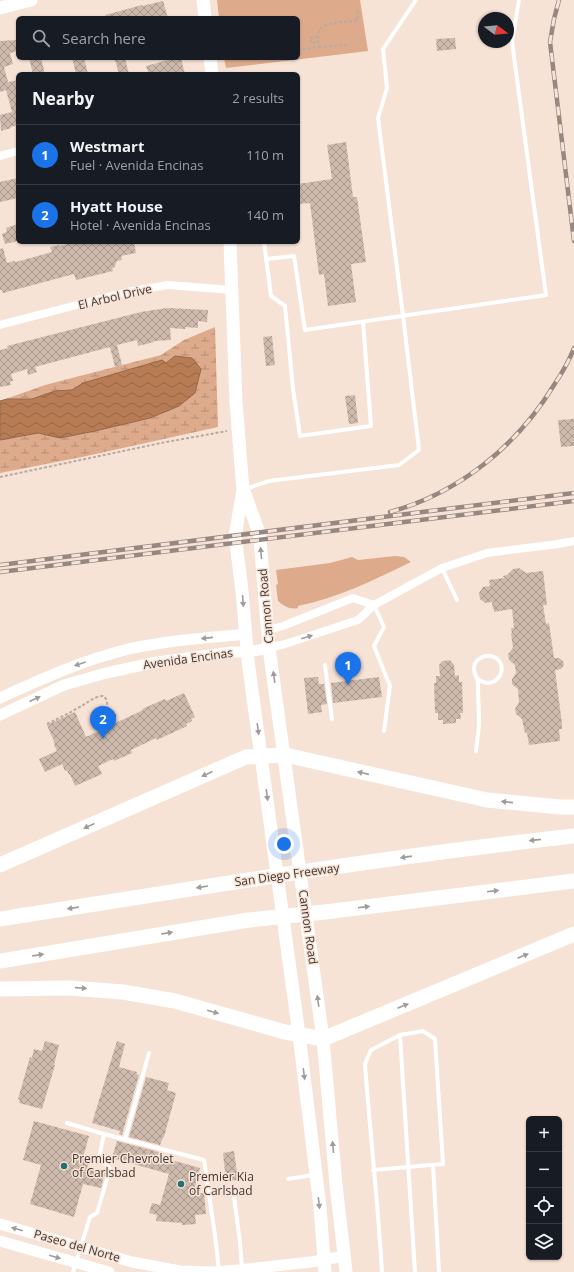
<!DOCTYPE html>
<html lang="en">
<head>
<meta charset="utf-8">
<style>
	body { margin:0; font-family:"Open Sans",sans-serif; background:#20242c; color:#f1f3f6 }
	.controls { position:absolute; right:12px; bottom:12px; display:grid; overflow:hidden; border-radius:6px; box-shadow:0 1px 3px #0004 }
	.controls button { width:36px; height:36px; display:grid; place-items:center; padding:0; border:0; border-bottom:1px solid #363941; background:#171b24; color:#f1f3f6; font:20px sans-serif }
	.compass { position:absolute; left:478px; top:12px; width:36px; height:36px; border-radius:50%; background:#171b24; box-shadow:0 1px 3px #0004; rotate:106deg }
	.you { position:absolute; left:284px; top:844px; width:14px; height:14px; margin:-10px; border:3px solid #fff; border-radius:50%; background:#1a73e8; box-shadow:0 0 0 6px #1a73e833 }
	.badge { display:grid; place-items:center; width:26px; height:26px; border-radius:50%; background:#1a73e8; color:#fff; font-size:13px; font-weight:700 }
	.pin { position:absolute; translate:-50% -33px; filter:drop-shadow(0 1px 2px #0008) }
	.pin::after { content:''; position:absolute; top:21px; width:14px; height:12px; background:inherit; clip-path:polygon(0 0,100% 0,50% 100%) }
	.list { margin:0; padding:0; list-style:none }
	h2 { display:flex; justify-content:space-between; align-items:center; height:52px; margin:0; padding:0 16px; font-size:17px }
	h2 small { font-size:13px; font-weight:400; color:#9ea1a6 }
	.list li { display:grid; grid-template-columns:26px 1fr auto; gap:12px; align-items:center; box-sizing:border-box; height:60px; padding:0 16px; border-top:1px solid #363941 }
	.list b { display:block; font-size:15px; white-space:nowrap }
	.list p { margin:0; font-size:13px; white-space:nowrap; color:#9ea1a6 }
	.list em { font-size:13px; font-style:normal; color:#9ea1a6 }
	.icon { flex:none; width:22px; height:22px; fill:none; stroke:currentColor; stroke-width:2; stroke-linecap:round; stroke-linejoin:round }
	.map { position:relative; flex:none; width:574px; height:1272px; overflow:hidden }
	.search { position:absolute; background:#171b24; box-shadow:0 1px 3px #0004; left:16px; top:16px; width:284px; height:44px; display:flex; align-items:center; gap:10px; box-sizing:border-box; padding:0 14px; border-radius:6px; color:#9ea1a6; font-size:15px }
	.panel { position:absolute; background:#171b24; box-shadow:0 1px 3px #0004; left:16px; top:72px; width:284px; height:172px; border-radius:6px }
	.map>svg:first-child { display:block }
</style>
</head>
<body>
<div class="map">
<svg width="574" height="1272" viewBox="0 0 574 1272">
	<defs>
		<pattern id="wetland-marsh" width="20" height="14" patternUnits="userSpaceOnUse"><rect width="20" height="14" fill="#ddab8c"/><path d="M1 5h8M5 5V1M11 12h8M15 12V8" fill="none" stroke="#b58c73"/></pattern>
		<pattern id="water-waves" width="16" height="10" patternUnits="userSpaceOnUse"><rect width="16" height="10" fill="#b87c55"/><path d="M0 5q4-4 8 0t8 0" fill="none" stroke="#976747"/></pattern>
		<pattern id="building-cross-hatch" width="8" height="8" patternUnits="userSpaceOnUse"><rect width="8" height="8" fill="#cebaad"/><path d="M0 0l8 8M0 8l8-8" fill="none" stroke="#a9988e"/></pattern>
	</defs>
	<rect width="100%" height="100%" fill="#f7e2d6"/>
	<g fill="#ddab8c">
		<path d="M217,0H360L368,51L226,68L224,58H298V18H219Z"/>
		<path d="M395,556L404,557L411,562C374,580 338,598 298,606V608C290,610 284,606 278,601L276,585L278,584L276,570L330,563L352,557L358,560Z"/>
	</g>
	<path fill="url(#wetland-marsh)" d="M215,327L218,427L82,457L0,473V401L45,385L161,355L184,340Z"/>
	<g fill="url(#water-waves)" stroke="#95684b">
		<path d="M175,356L192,358L201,369L195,393L179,406L150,418L95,431L60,438L38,433L0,440V401L7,399H32L55,391L72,390L83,383L162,360L166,363Z"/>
		<path d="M105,711L107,714L113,711L116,716L100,724L95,713L98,712L99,714Z"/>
	</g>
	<g fill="url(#building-cross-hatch)">
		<path d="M163,1L168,18H106L105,15L142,5V6Z"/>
		<path d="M455,38L456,49L437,51L436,39Z"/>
		<path d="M18,40V51L10,53L13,64L4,67L8,82L18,80V125L10,127L11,128L1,131L0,115L12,112L6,90L0,92V41Z"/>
		<path d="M29,58H41L45,74H33Z"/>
		<path d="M72,58H84L88,74H76Z"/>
		<path d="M125,58L129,74H119L115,60Z"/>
		<path d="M176,58H181L185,74H149L146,66Z"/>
		<path d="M346,142L353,197H357L366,262L351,264L356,302L328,306L324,274L319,275L310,203L298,204V184L332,179L327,145Z"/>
		<path d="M18,178V198L0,202V182Z"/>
		<path d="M18,224V241L5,244L2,234L7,232L6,228Z"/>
		<path d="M76,242H134L136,253L121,256L122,260L117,261L114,268H112L113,271L76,280L74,274L3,293L2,290H0V249L3,248L7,263L14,261L16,262L52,252L50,247L59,245L60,246Z"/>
		<path d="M167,308L208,310L207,322L198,321V328L185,327V329L170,328L171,340L154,341V342L138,346L137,340L117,345L122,365L115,367L110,347L35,367L37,372L28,375L27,369L11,374L13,381H10L11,385L0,387V350L8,348L7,346L141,312Z"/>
		<path d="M272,336L275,365L266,366L263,337Z"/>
		<path d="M355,395L358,423L349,424L345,396Z"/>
		<path d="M574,419V446L561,447L558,420Z"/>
		<path d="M519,568L526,573L543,571L547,605H543L546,624L549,623L554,658H559L563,661L564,665L561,669L555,670L562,724V729H559L560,741L529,745L527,733H525L522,719L516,714L515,709L519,702L518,689L512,684V679L516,673L515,665L509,660L508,654L513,648L511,633H512L511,628H514L512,609L494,612V609H493L492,602L485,603L480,599L479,593L483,587L490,586L489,580L504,578L503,576L507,575L513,569Z"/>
		<path d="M450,660L454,665L455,676L459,675V682H462L463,713H460L461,719H456V723L443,724V720H438V713H435L434,683H436V676H440L439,665L443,661Z"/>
		<path d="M318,677L319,684H324L327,704L321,705L322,712L308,714L304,678Z"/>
		<path d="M379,677L382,697L333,703L331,683Z"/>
		<path d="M184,693L195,717L191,719L192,721L186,724L187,726L157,740L156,738L131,750L132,753L114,761L113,759L98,766L102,774L75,786L70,774L69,775L67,770L65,771L62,764L45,772L39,759L57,751L54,745L55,744L47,725L75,712L86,737L143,710L142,709L165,699L166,701Z"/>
		<path d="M45,1041L59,1045L54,1065H55L42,1109L19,1103L20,1100L18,1099L30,1057L32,1058L34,1049L42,1051Z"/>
		<path d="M117,1041L125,1044L119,1067L137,1072L136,1074L139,1075L122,1135L119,1134L120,1131L92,1123Z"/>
		<path d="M146,1077L169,1083L167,1090L176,1093L164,1137H163L160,1145L129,1137Z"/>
		<path d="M34,1121L89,1136L83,1158L90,1160L87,1168L105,1173L101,1188L83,1184L74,1217L30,1204L41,1165L23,1160Z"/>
		<path d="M117,1141L159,1152L157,1156L200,1168L193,1194L204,1193L206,1214L195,1215L196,1224L182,1225V1223L156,1221L157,1215L149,1213L152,1203L160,1205L169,1174L112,1158Z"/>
		<path d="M234,1151L238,1180L226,1181L223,1153Z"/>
	</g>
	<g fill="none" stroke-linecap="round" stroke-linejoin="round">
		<g stroke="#baa9a0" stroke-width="2" stroke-dasharray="3 2" stroke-linecap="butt">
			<path d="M318,37L310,38L311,43L318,42"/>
			<path d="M319,47L347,45"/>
			<path d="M298,50L319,47C318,42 317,36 319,31C321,22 349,22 358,20L357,10H359"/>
			<path d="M0,477L161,443L227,431"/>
			<path d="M47,724C63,716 76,710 91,700C94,698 99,696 103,696C107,698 107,703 108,707"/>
		</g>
		<g stroke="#fff" stroke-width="4">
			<path d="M264,242L271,296L285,306L293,389L300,436L371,426L363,322"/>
			<path d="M266,259L294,256L305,330L546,295L512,42L519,0"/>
			<path d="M245,489L269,481L399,465L419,450L403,316L378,118L387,88L383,49L416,0"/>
			<path d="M442,568L457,600"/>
			<path d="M374,605L384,627L374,646L390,686L384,731"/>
			<path d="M325,665L332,719"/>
			<path d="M476,751C477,741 479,731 479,721C479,709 478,696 478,684C478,678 473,673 474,667C476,657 488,653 496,658C511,669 494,692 478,679"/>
			<path d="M400,1035L415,1272"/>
			<path d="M67,1123L104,1134L99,1158L110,1169L97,1213L90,1217L73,1272"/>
			<path d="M104,1134L204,1160L215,1235L219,1271"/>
			<path d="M125,1139L149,1053"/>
			<path d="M433,1165L439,1272"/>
			<path d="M373,1170L443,1164L435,1039L423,1031L400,1035L371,1050L365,1064C370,1133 378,1203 382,1272"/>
			<path d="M288,1179L313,1175"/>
			<path d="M233,1190L240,1242L242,1269"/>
		</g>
		<g stroke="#fff" stroke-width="8">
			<path d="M0,156L18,151"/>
			<path d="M0,325L127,292L168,285L232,290"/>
			<path d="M268,630L283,626L353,598L374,605"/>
			<path d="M269,648L285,644L358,620L374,605L442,568L487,553L558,544L574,541"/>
		</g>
		<g stroke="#fff" stroke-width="11">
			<path d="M0,698C35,682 70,666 107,655C152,641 200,639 246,634"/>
			<path d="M0,715L64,685L106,673L157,662L232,652H248L269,648"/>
			<path d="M0,1224L132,1262L180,1271L214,1272L239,1270L311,1262L345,1256"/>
			<path d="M0,1241L109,1272"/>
		</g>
		<g stroke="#fff" stroke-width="13">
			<path d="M203,0L205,18"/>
			<path d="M0,8L31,0"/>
			<path d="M210,58L212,74"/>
			<path d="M230,242L236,402L243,490L235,536L236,543L242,591L248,661L299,1035L320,1207L325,1272"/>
			<path d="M244,491L259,533L260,540L269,648L323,1039L336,1185L346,1272"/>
		</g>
		<g stroke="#fff" stroke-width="15">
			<path d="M0,865L246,757L285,755L487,800L560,807H574"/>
			<path d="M0,919C191,889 382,857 574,836"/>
			<path d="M0,961L249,920L325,912L574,881"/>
			<path d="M0,989L69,988L123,992L175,1001L285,1032L323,1039L574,934"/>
		</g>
		<defs>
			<g id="rail">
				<path d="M559,0L554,19L550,42L574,241"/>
				<path d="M390,512C459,493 517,446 554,385C562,373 569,361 574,348"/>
				<path d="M0,565L574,493"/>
				<path d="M0,572L574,501"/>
			</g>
		</defs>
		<use href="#rail" stroke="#968880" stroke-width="4.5"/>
		<use href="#rail" stroke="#f7e2d6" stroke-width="3" stroke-dasharray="9" stroke-linecap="butt"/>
	</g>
	<defs><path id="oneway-solid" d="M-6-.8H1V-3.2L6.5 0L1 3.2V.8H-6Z"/></defs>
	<g fill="#a09c9a">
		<use href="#oneway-solid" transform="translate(261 553) rotate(-95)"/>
		<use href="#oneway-solid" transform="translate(243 601) rotate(86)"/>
		<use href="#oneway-solid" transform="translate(307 637) rotate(-18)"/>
		<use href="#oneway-solid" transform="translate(207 638) rotate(174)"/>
		<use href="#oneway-solid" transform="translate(80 664) rotate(161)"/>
		<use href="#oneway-solid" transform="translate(274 677) rotate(-98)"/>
		<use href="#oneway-solid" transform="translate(35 699) rotate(-25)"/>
		<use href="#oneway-solid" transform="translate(258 729) rotate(82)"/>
		<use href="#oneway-solid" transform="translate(363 773) rotate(-167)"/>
		<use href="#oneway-solid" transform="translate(207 774) rotate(156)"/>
		<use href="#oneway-solid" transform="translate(267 795) rotate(82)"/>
		<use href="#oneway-solid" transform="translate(507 802) rotate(-174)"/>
		<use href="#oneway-solid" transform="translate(89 826) rotate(156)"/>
		<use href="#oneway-solid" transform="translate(535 840) rotate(174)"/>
		<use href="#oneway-solid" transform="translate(406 857) rotate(172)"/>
		<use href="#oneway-solid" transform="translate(202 887) rotate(171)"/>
		<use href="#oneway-solid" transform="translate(493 891) rotate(-7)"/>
		<use href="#oneway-solid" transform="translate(364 907) rotate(-7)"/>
		<use href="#oneway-solid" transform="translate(73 908) rotate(171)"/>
		<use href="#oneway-solid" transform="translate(167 933) rotate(-9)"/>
		<use href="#oneway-solid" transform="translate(38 955) rotate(-9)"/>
		<use href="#oneway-solid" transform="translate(523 956) rotate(-23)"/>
		<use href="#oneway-solid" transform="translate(81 988) rotate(4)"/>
		<use href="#oneway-solid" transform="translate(318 1001) rotate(-98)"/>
		<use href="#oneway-solid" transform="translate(403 1006) rotate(-23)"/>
		<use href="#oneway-solid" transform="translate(213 1012) rotate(16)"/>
		<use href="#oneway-solid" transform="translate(304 1074) rotate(83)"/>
		<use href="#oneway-solid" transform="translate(333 1147) rotate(-95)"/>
		<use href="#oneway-solid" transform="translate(319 1203) rotate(83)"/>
		<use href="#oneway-solid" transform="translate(17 1229) rotate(-164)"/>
		<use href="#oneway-solid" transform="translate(55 1257) rotate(16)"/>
	</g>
	<g fill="#246f75" stroke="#f7e2d6" stroke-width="1.5">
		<circle cx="64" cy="1166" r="4"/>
		<circle cx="181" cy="1184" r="4"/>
	</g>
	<g text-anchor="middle" stroke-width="3" stroke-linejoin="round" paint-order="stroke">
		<g font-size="12" fill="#423934" stroke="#f7e2d6">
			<text transform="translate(115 297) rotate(-13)" y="4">El Arbol Drive</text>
			<text transform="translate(266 606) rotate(-95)" y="4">Cannon Road</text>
			<text transform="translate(188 659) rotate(-8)" y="4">Avenida Encinas</text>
			<text transform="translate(287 875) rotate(-8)" y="4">San Diego Freeway</text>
			<text transform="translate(308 927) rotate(82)" y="4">Cannon Road</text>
			<text transform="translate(77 1246) rotate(16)" y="4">Paseo del Norte</text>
		</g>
		<g font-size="12" fill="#423934" stroke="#f7e2d6" text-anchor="start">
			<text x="72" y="1163">Premier Chevrolet<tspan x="72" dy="14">of Carlsbad</tspan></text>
			<text x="189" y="1181">Premier Kia<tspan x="189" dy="14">of Carlsbad</tspan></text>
		</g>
	</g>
</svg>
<div class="controls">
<button>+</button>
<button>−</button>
<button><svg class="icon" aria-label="locate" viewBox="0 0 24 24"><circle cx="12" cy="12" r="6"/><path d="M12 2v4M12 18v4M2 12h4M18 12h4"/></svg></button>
<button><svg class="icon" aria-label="layers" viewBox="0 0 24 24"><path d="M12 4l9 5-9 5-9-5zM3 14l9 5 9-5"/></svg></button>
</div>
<svg class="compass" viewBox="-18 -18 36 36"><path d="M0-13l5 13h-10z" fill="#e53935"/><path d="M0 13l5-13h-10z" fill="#9ea1a6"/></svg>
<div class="you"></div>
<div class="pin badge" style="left:348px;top:685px">1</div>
<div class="pin badge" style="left:103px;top:739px">2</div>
<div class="search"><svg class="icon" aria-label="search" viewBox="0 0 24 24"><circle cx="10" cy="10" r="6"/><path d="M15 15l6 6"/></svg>Search here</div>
<section class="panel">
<h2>Nearby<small>2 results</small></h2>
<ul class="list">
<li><span class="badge">1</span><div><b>Westmart</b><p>Fuel · Avenida Encinas</p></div><em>110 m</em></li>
<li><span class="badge">2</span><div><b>Hyatt House</b><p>Hotel · Avenida Encinas</p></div><em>140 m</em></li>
</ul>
</section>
</div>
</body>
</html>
